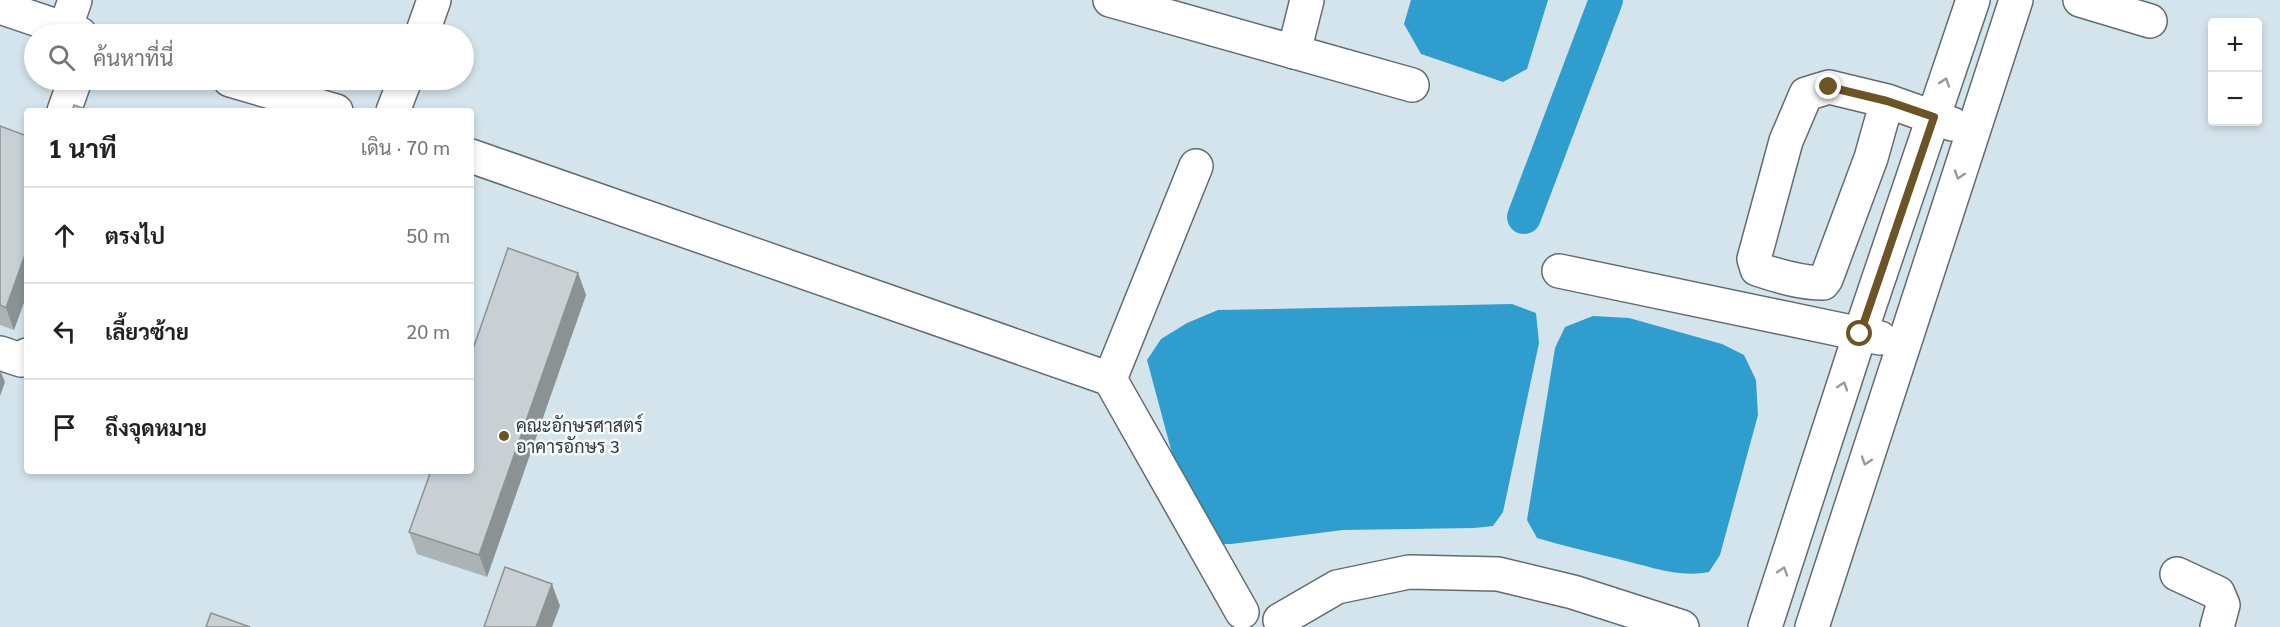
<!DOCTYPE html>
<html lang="th">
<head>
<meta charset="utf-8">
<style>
	body { margin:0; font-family:Georgia,Sarabun,serif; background:#f6f6f6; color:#222 }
	.controls { position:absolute; right:18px; top:18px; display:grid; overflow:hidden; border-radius:6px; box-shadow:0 3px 9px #0003 }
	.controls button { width:54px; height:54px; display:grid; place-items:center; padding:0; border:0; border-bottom:2px solid #e0e0e0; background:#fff; color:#222; font:30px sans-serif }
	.stop { position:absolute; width:18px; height:18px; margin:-14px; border:4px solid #6d5425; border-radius:50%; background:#fff }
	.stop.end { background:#6d5425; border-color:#fff; box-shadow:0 2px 6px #0008 }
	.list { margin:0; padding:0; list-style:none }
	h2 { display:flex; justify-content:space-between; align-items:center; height:78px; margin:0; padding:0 24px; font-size:26px }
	h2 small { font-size:20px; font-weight:400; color:#767676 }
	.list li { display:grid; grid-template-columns:39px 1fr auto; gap:18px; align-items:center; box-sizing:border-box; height:96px; padding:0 24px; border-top:2px solid #e0e0e0 }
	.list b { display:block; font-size:22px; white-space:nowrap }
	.list em { font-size:20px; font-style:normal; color:#767676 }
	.icon { flex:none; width:33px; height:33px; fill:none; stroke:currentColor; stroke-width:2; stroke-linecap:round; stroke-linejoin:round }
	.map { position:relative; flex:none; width:2280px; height:627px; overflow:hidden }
	.search { position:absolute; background:#fff; box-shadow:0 3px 9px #0003; left:24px; top:24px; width:450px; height:66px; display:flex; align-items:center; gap:15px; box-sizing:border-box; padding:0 21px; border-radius:33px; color:#767676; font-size:22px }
	.panel { position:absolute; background:#fff; box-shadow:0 3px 9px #0003; left:24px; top:108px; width:450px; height:366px; border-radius:6px }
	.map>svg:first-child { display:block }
</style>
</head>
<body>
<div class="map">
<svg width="2280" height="627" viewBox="0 0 2280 627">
	<rect width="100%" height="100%" fill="#e7eff4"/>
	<path fill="#d4e4ed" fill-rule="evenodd" d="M0,0H2280V627H0ZM2212,22H2258V122H2212ZM34,34H464V80H34ZM27,111H471V471H27Z"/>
	<g fill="#2f9ece">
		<path d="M1411,0H1548L1527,69L1503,82L1421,54L1404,24Z"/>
		<path d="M1512,304L1536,313L1539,343L1503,512L1493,526L1474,528L1343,530L1231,544H1206L1192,528L1147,360L1161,339L1187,323L1218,310Z"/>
		<path d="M1593,316L1629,318L1722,344L1744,355L1756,380L1758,415L1720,555L1709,572C1678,578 1648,566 1618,559C1591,552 1564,546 1537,538L1527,520L1555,348L1565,327Z"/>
	</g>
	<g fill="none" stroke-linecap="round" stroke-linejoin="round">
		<path stroke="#2f9ece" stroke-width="34" d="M1524,217L1606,0"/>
		<defs>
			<g id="minor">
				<path d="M1110,0L1412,85"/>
				<path d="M2080,0L2150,21"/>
				<path d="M0,7L80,34"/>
				<path d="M65,29L75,0"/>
				<path d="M422,34L434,0"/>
				<path d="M1294,52L1307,0"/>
				<path d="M230,80L336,111"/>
				<path d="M1887,101L1871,158L1826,279L1823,283C1801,283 1778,276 1757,269L1754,259L1786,141L1806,94L1829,87L1887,101L1952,124"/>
				<path d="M64,111L75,80"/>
				<path d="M393,111L405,80"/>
				<path d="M471,156L1110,379L1196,166"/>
				<path d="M1559,271L1880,338"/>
				<path d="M0,353L21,360L27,355"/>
				<path d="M1110,379L1242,612"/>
				<path d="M2177,574L2218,593L2223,605L2217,627"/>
				<path d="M1280,620L1337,587L1409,572L1498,574L1573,592L1682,627"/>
				<path d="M1765,627L1860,334L1973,0"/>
				<path d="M1812,627L2016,0"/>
			</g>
		</defs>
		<use href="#minor" stroke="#646b6f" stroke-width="36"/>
		<use href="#minor" stroke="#fff" stroke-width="33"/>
	</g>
	<g fill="#acb3b6">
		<path d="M0,126L27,136V294L14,330L0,325Z"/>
		<path d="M578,273L586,295L487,577L417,554L409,532Z"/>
	</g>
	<g fill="#8c9294">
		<path d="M27,249V294L14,330L6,308Z"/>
		<path d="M578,273L586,295L487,577L479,555Z"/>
		<path d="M0,370L5,382L0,396Z"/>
		<path d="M552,584L560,606L552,627H536Z"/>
	</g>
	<g fill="#c8d0d4" stroke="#8c9294" stroke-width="1.5">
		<path d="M74,105L91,111H72Z"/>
		<path d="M0,126L27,136V249L6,308L0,305Z"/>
		<path d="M508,248L578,273L479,555L409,532L431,471H471V355Z"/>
		<path d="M505,567L552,584L536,627H484Z"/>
		<path d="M211,613L250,627H206Z"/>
	</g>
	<defs><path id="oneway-chevron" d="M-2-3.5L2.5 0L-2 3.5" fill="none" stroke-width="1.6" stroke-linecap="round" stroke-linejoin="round" transform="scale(1.5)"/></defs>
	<g stroke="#9a9c9c">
		<use href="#oneway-chevron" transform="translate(1945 82) rotate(-71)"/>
		<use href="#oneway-chevron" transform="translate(1959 175) rotate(108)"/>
		<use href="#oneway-chevron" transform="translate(1843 386) rotate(-72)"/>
		<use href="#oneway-chevron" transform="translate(1866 461) rotate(108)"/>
		<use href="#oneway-chevron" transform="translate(1783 571) rotate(-72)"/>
	</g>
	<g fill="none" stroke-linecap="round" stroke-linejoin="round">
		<path stroke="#6d5425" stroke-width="8" d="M1829,87L1887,101L1934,117L1860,334"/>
	</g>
	<circle fill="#6d5425" stroke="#f7fcff" stroke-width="2" cx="504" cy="436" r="6"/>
	<g text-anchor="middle" stroke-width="5" stroke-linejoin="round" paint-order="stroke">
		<g font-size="18" fill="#35383a" stroke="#f7fcff" text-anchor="start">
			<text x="516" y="432">คณะอักษรศาสตร์<tspan x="516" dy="21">อาคารอักษร 3</tspan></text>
		</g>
	</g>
</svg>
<div class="controls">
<button>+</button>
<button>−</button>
</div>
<div class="stop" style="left:1860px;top:334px"></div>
<div class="stop end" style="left:1829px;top:87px"></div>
<div class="search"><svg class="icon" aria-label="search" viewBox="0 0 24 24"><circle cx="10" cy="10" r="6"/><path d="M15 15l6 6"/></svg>ค้นหาที่นี่</div>
<section class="panel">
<h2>1 นาที<small>เดิน · 70 m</small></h2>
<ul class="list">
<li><svg class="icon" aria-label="ahead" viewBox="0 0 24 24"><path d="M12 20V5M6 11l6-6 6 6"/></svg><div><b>ตรงไป</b></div><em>50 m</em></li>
<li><svg class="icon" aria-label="left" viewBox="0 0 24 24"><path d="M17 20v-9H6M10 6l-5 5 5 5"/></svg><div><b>เลี้ยวซ้าย</b></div><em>20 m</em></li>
<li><svg class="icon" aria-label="arrive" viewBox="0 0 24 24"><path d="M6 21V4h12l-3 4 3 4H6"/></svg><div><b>ถึงจุดหมาย</b></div></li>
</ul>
</section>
</div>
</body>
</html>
